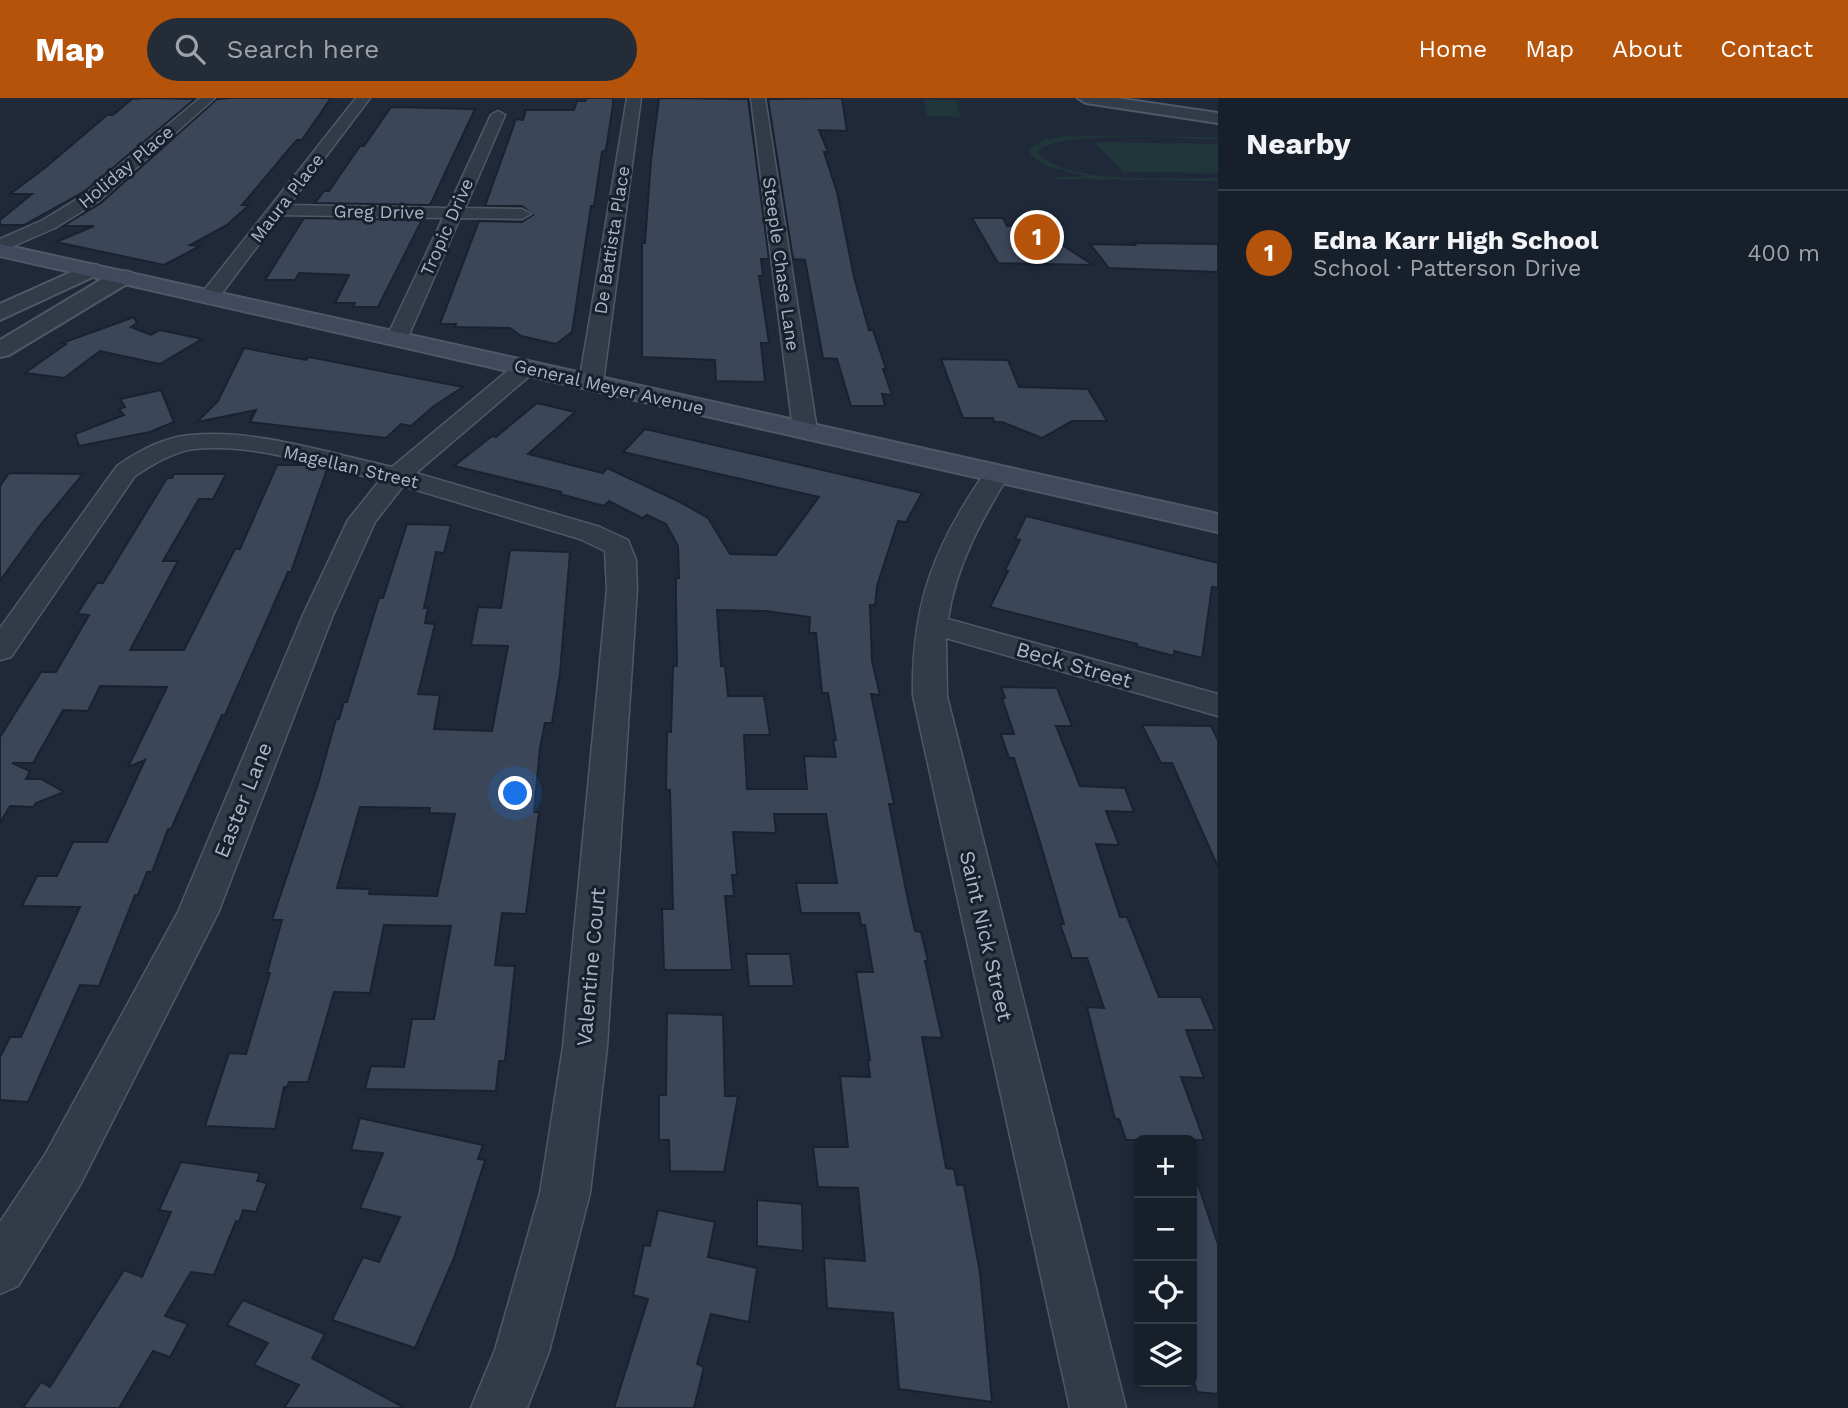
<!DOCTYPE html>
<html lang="en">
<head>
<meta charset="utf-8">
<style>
	body { margin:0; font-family:"Work Sans",sans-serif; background:#242c37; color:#f1f3f6 }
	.controls { position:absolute; right:21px; bottom:21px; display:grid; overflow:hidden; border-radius:10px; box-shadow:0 4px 10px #0003 }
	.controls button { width:63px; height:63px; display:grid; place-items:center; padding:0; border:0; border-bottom:2px solid #363d47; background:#171f2b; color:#f1f3f6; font:35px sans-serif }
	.you { position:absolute; left:516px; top:696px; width:24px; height:24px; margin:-18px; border:5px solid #fff; border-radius:50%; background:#1a73e8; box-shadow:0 0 0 10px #1a73e833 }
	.badge { display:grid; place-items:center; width:46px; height:46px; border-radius:50%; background:#b45309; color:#fff; font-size:23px; font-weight:700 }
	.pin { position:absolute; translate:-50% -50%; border:4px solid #fff; box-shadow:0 2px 7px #0006 }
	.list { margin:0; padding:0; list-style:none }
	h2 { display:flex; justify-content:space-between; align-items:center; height:91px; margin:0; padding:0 28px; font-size:30px }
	h2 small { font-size:23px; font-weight:400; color:#9ea2a9 }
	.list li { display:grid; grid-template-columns:46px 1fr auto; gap:21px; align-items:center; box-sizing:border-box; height:126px; padding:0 28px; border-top:2px solid #363d47 }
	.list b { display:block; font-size:26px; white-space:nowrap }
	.list p { margin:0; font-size:23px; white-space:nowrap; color:#9ea2a9 }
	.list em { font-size:23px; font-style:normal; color:#9ea2a9 }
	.icon { flex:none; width:38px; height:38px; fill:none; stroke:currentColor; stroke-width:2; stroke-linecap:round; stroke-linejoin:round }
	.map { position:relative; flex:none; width:1218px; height:1310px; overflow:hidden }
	header { display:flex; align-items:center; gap:42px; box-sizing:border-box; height:98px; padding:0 35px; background:#b45309; color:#fff }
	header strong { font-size:33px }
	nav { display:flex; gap:38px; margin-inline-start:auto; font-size:24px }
	.search { width:490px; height:63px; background:#242c37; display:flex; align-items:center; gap:18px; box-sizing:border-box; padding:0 24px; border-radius:38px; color:#9ea2a9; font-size:26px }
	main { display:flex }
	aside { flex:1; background:#171f2b }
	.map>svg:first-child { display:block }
</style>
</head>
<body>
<header>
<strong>Map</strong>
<div class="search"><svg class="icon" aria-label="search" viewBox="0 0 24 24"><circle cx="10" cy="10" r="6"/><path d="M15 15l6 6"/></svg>Search here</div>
<nav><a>Home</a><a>Map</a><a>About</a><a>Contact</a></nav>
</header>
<main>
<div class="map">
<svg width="1218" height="1310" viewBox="0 0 1218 1310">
	<rect width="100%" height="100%" fill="#1f2939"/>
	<g fill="#21363a">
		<path d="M924,1L956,2L960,19L927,18Z"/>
		<path d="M1067,38L1218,39V41C1190,41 1047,32 1038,54C1057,87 1182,80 1218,80V83L1058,81L1056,79L1086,78L1046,68L1031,57L1029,51L1043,42Z"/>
		<path d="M1095,44L1218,46V75L1123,74Z"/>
	</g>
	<g fill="#3b4659" stroke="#1a2230" stroke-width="2" fill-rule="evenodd">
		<path d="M147,0L195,1L85,93L24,127H0V122L32,96H10L46,69L107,17H113L132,1Z"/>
		<path d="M230,0H331L302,42H297L290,50L242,107H249L227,127L190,147L200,148L164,167L56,144L94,128H63L101,105L217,1Z"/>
		<path d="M587,0H613V7L606,52L602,54L594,108H591L572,234L556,246L521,238L510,230L455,229L456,226H440L479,123L522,124L533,117L522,108H485L516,21L523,22L526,12H574L577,3H585Z"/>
		<path d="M659,0L748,1L769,161H761L763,178H759L769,245H761L765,284L716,283L715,262L642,259V145H645L651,62Z"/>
		<path d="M842,0L847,33L819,32L828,54H824L837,94L854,179L869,232H873L886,271H883L892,297L882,296L885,308H851L837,261L823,260L805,162L793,161L768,1Z"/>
		<path d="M391,9L475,11L431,105L429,107L315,105L324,93H329L360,48H364Z"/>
		<path d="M304,120L422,122L378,209H353L355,205H335L349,177L299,175L295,182H265Z"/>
		<path d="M972,120H1003L1007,128H1033L1093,167L998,165Z"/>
		<path d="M1133,145L1218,146V174L1109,170L1090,146L1135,147Z"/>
		<path d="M134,219L137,225L131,229L151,237L160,232L202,241L160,266L100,253L64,280L25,275L66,246L62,245Z"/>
		<path d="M244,250L306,262L309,259L463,289L434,308L411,328L401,326L386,340L250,324L256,312L197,324L218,303Z"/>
		<path d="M941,261L1008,262L1019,289L1088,291L1107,323H1072L1042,340L1002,324H994L993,320H963Z"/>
		<path d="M161,292L174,324L150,334L79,348L75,336L124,317L119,311L125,309L120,301Z"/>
		<path d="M537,305L575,314L528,356L603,375L607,370L680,404L708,420L730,456L776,457L819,399L623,354L645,331L922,395L906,424L898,423L877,488L875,507H870L872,563L880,597L871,596L894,706H889L908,802L915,833L921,834L928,863H925L942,940L922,939L946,1070L954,1071L957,1087H964L980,1175L992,1304L899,1291L893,1215L827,1210L824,1160L865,1163L858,1090L818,1089L813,1049H848L840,978L870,979L868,962H870L856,874H873L865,827H861L859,815H801L796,785H837L826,716H774L776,735L733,734L737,777H732L734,798H725L732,872H664L662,811H673L670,692H666L667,634H671L673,568H677L676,500V480H679L678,448L666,426L647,417L642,420L609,403L604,408L560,396L561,394L454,368L492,338L496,339ZM717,512L766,513L810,519L809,535H816L822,595H828L836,642H833L836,659L804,658L807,691H747L744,637H770L764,598H728L725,568H721Z"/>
		<path d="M277,367H312L327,371L291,474H288L225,617H222L171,731H168L152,774H147L138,797H135L99,888L80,887L28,1004L0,1002V959L10,939H21L80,809L22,808L37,778H57L73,744H107L145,662L128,669L167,589L100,588L88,613L63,612L33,665H12L30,673L26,681H41L64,694L36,705L33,709L10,708L0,725V639L41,574H56L89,517L77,516L97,485H103L167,380H172L174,376H226L213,401H199L163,463H178L130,552H184L235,451H240Z"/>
		<path d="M9,375L83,376L38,430L0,483V388Z"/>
		<path d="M1026,418L1218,465V490L1212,489L1202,560L1174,553V558L1136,548L1137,546L990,509L1008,473L1005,472L1020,442L1015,441Z"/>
		<path d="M407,426L451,427L444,455L436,454L424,510H428L425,525L435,526L418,596L440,597L434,631L492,633L508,548L471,547L478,509L501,510L510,452L570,454L560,575L552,625H545L540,650L534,714H539L526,816L502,815L495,867L515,868L505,963H499L496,993L365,991L371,968L404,969L412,921H434L451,828L384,827L370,895L334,894L308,984H289L287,989H284L275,1031L205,1028L229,955L246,956L270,875H267L282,822H272L318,686L336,621H339L344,604H347L379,500H383ZM360,709L430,710L429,715L455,716L437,798L369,796L370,791L337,790Z"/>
		<path d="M1001,589L1057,590L1072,628H1056L1080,688L1125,690L1134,714L1106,713L1119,747L1096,746L1120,819H1127L1159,899H1201L1215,932H1186L1204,980L1181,979L1204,1042H1126L1119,1021H1115L1087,909L1104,910L1087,860H1072L1060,826H1064L1040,744L1014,660H1009L1001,636H1014L1002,600H1005Z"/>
		<path d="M1142,627L1211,628L1218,642V769L1172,665H1161Z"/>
		<path d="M746,856H790L794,888H749Z"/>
		<path d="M667,915L723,917L725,998H738L724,1074L670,1073L669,1042H659V997H666Z"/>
		<path d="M360,1020L483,1047L478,1061L485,1062L454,1160L415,1250L332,1222L363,1159L379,1164L400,1119L360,1110L383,1055L351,1052Z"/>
		<path d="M181,1064L260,1075L257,1083L267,1085L256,1114L243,1112L239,1124L236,1123L214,1177L191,1174L165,1218L188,1226L170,1259L153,1253L119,1310H23L41,1284L50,1289L124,1172L142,1179L171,1114L159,1112Z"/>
		<path d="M1196,1081L1218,1146V1296L1197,1294L1192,1277V1082Z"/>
		<path d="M757,1102L802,1106L803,1153L757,1148Z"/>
		<path d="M658,1112L715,1124L708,1159L757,1170L749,1224L711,1216L697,1266L704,1269L694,1310H614L648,1201L633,1197L644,1147L650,1148Z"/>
		<path d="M243,1202L325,1236L312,1260L405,1310H284L299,1287L254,1267L268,1245L227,1227Z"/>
	</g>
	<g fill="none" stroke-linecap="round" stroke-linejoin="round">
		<defs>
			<g id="minor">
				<path d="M200,0H215L99,103L55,130L0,154V141L43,122L87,95Z"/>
				<path d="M356,0H370L289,107L448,110L491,17L498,13L505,17L465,110L522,111L531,116L522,121L460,120L405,246H389L386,241L443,120L281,117L216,203H202L199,199L202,195Z"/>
				<path d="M627,0H641L603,285L599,290H583L579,285Z"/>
				<path d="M751,0H765L817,332L814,337L805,339L796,337L793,332Z"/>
				<path d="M525,263L533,265L536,270L533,275L416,375L600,429L628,442L636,462L637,491L607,949L590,1095L549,1254L527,1310H471L495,1252L540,1095L563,949L607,491L605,453L580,441L403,388L375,424L333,517L218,815L80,1087L18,1188L0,1196V1124L46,1055L178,814L303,517L348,422L380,382C320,368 256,345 194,351C172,354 152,367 135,378L11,559L0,562V530L117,368C138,353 165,339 191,337C258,331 327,355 392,369L517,265Z"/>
				<path d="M997,367L1006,370L1010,375C982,421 956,467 948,521L1218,596V618L946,540L947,598L1126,1310H1070L913,598C911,505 935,446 988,370Z"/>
			</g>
			<g id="tertiary">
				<path d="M1078,0H1116L1218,15V25L1086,5Z"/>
				<path d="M89,166L97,167L100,172L97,177L0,222V206Z"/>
				<path d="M122,173L130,174L133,179L130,184L9,257L0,259V242L114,174Z"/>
			</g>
			<path id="secondary" d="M0,146L1218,416V434L0,158Z"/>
		</defs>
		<use href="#minor" stroke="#505867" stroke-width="3"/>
		<use href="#tertiary" stroke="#505867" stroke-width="4"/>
		<use href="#secondary" stroke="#505867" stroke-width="4"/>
		<use href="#minor" fill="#333b49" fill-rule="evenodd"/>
		<use href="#tertiary" fill="#333b49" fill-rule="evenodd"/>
		<use href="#secondary" fill="#41495d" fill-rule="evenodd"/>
	</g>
	<g text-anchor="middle" stroke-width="6" stroke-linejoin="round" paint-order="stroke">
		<g font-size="18" fill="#adb5c6" stroke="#18202e">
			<text transform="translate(126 69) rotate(-40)" y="6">Holiday Place</text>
			<text transform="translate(287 100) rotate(-52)" y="6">Maura Place</text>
			<text transform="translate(379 114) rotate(1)" y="6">Greg Drive</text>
			<text transform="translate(447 129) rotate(-66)" y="6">Tropic Drive</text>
			<text transform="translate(612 142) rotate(-81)" y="6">De Battista Place</text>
			<text transform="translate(781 166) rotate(82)" y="6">Steeple Chase Lane</text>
			<text transform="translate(609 289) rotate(13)" y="6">General Meyer Avenue</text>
			<text transform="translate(351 369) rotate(13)" y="6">Magellan Street</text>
		</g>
		<g font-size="21" fill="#adb5c6" stroke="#18202e">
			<text transform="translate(1074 567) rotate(16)" y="7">Beck Street</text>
			<text transform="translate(243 702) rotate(-68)" y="7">Easter Lane</text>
			<text transform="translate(986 838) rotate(77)" y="7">Saint Nick Street</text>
			<text transform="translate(591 869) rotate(-85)" y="7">Valentine Court</text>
		</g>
	</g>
</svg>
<div class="controls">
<button>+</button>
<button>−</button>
<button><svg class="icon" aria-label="locate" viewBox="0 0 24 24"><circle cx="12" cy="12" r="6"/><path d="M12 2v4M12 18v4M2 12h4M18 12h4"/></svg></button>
<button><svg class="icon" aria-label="layers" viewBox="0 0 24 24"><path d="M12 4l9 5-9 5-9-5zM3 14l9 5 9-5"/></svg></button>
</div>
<div class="you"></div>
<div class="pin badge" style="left:1037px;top:139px">1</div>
</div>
<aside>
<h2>Nearby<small></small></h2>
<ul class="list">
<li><span class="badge">1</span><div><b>Edna Karr High School</b><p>School · Patterson Drive</p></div><em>400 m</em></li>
</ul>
</aside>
</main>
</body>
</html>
